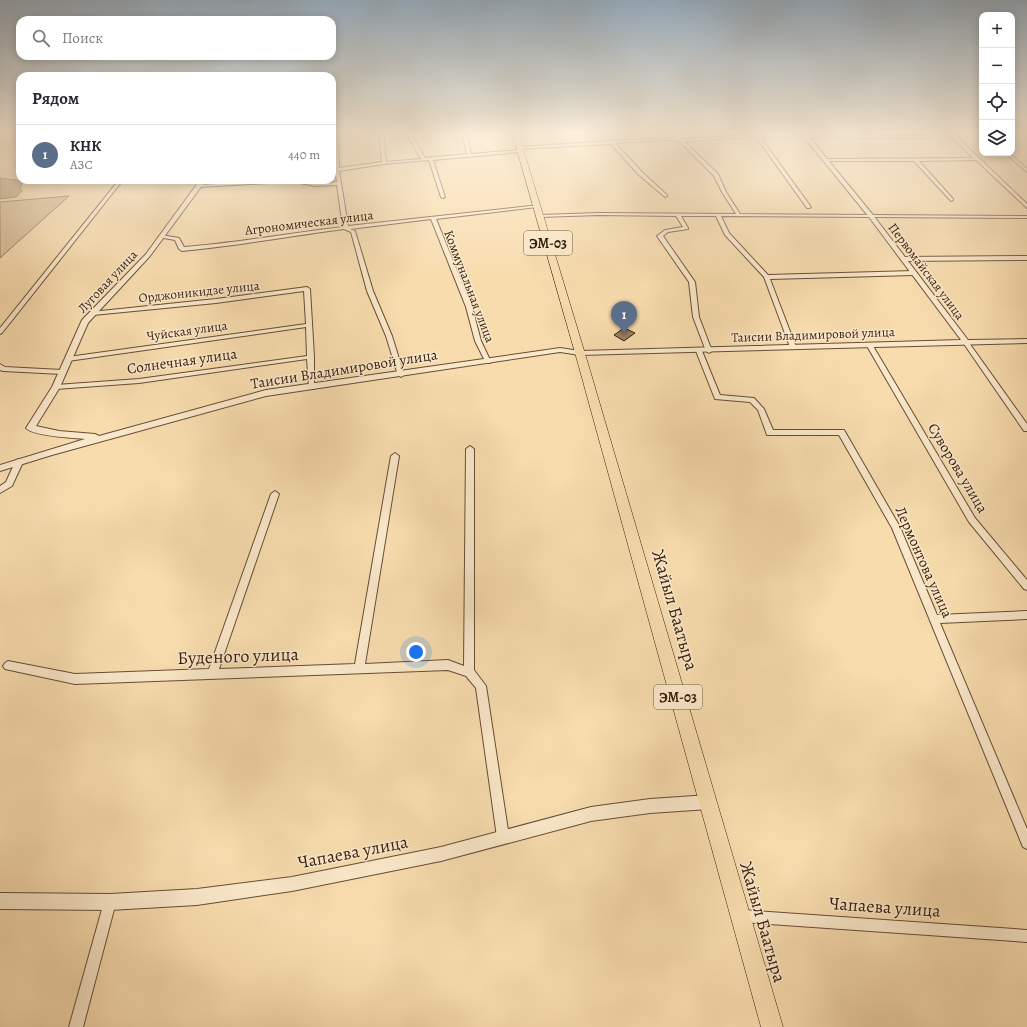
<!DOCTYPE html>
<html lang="ru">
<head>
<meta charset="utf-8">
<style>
	body { margin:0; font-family:Alegreya,serif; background:#f2f2f3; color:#2b2b33 }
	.controls { position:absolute; right:12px; top:12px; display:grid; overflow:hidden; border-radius:8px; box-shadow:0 2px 10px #0003 }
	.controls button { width:36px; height:36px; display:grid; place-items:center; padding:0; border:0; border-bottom:1px solid #e1e1e2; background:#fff; color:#2b2b33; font:20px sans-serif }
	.you { position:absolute; left:416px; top:652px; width:14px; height:14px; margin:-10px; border:3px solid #fff; border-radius:50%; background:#1a73e8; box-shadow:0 0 0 6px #1a73e833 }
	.badge { display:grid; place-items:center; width:26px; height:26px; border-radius:50%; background:#7c3aed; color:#fff; font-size:13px; font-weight:700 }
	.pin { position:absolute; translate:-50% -33px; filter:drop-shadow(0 1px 2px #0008) }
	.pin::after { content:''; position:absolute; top:21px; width:14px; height:12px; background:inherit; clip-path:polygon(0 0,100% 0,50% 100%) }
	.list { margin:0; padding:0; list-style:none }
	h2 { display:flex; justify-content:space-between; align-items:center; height:52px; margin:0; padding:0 16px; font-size:17px }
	h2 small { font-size:13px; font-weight:400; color:#7c7c81 }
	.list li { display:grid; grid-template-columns:26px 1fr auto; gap:12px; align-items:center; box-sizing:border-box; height:60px; padding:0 16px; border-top:1px solid #e1e1e2 }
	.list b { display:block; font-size:15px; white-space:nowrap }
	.list p { margin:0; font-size:13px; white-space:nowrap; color:#7c7c81 }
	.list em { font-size:13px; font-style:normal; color:#7c7c81 }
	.icon { flex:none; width:22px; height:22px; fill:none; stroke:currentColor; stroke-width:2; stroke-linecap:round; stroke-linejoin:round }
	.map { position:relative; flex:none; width:1027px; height:1027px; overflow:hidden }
	.search { position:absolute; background:#fff; box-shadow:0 2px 10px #0003; left:16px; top:16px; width:320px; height:44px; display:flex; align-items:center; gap:10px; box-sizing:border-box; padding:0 14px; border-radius:12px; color:#7c7c81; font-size:15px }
	.panel { position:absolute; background:#fff; box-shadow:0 2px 10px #0003; left:16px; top:72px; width:320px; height:112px; border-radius:12px }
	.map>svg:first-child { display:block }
</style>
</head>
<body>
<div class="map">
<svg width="1027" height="1027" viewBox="0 0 1027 1027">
	<rect width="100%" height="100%" fill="#f8dcae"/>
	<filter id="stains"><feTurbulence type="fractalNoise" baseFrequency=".005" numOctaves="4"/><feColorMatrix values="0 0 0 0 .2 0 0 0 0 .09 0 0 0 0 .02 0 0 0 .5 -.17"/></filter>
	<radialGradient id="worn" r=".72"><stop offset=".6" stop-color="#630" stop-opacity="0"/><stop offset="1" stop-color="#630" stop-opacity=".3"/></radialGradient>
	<path fill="#d7bc93" stroke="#866c50" d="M69,196L0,258V202Z"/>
	<path fill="#b69b78" stroke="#83694e" d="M0,178L24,181L20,188L22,191L16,197L0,199Z"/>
	<path fill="#9b8061" stroke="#361d0e" d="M624,328L635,333L624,341L614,335Z"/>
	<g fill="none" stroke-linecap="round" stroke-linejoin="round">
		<defs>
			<g id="minor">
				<path d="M334,132H338L339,168L382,162L379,132H383L386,162L421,159L406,132H410L425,158L467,154L462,132H466L471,154L520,150L522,151L520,152L433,160L445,197L443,198L441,197L429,160L384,164L339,171L348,226L539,205V207H537L436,219L472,307L481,341L491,362L490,363H486L475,341L466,307L431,219L350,229L355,231L373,291L392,336L404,375L401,377L398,375L386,336L367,291L351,232L344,229C290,236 236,246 182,251L179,249L175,240L158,237L161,235L179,238L184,247C237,243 290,233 343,227L337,185L315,186L300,183H269L198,187L196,186L198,185L269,181H300L315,184L337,182L335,170Z"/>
				<path d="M670,132H675L681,139L754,135L756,134L928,136L930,137L928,138L760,137L811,207L809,208H807L756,137L684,141L718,174L726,192L740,214L1027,216V218L721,216L729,233L768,275L914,271L917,273L914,275L770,279L796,347L793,349L790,347L764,277L725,235L716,216H681L688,228V229L668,232L663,236L695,282L699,317L712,351L709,353L706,351L693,317L689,282L657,236L665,230L683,227L676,216L599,215L540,217L538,216L540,215L599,213L736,214L722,192L714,176L679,141L669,140L615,143L643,173L667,195V196L665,197L639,175L611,144L519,149L517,148L519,147L612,141L676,138Z"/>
				<path d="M947,132H952L1027,204V208L976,160L919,161L953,199V200L951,201L914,161H827L825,160L827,159L973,158Z"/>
				<path d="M976,132H981L982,137Z"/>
				<path d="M1005,153H1009L1027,169V172Z"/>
				<path d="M119,180H123L2,333L0,334V328Z"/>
				<path d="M1027,256V260L904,261L901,259L904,257Z"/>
				<path d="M307,287L310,289L314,357V389H312L309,387L307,359L139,383L56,389L53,387L56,385L139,379L307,356L306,327L68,361L65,359L68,357L306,324L304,291L216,303L93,315L90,313L91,312L216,299Z"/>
				<path d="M965,339L967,340L1027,424V431H1024L962,341Z"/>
				<path d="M870,344L873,346L975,518L1027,580V590L1024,589L969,522L867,346Z"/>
				<path d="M699,349L702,351L720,395L754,398L764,409L773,430H844L900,527L937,615L1027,611V619L940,623L1027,829V849L1023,847L892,528L839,435H767L758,410L750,402L715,399L696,351Z"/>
				<path d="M0,364L5,367L62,370L65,372L62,374L3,371L0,370Z"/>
				<path d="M470,446L474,449V670L486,686L509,837L507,841L503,843L499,841L497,837L476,688L466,676L448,670L75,684L5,669L3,666L5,663L8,661L75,674L209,669L271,494L275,491L279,494L219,669L355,664L391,456L395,453L399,456L365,664L448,660L464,666L466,449Z"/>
				<path d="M19,459L23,462L12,486L0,493V486L6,482L16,460Z"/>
				<path d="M110,896L114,898L116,902L83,1027H69L104,902L106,898Z"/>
				<path d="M741,910L1027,930V942L741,922L737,920L735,916L737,912Z"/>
			</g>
			<g id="tertiary">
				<path d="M800,132H805L873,215L968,340L1027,339V343L580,355L560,352L266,396L52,455L0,471V465L85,439C74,438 32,436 26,428L52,387L82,320L146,254L200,180H206L150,256L88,323L60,387L36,426L59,431L95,434L99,436L266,390L560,348L580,351L961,340L869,217Z"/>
				<path d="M709,795L714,797L716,802L714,807L709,809L650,813L591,821L441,861L292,891L197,905L110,910L0,909V893L110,894L197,889L292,877L441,847L591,807L650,799Z"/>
			</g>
			<path id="trunk" d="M512,132H518L589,367L783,1027H761L579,367Z"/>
		</defs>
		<use href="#minor" stroke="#664d36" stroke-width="2"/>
		<use href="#tertiary" stroke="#664d36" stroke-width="2"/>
		<use href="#trunk" stroke="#361d0e" stroke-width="1"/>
		<use href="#minor" fill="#fae8ca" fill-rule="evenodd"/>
		<use href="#tertiary" fill="#fae8ca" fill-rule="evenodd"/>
		<use href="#trunk" fill="#f8dcae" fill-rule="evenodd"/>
	</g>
	<linearGradient id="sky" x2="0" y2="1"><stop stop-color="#94aabb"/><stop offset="0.48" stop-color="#fcefdb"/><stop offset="1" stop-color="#fcefdb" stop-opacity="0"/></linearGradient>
	<rect width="1027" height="276" fill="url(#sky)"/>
	<g text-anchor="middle" stroke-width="3" stroke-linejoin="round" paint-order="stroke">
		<g font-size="13" fill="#361d0e" stroke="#fae8ca">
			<text transform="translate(309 222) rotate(-7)" y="5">Агрономическая улица</text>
			<text transform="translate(927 271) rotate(53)" y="5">Первомайская улица</text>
			<text transform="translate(107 281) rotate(-47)" y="5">Луговая улица</text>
			<text transform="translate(470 286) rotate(69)" y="5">Коммунальная улица</text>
			<text transform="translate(199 291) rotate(-6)" y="5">Орджоникидзе улица</text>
			<text transform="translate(187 330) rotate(-8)" y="5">Чуйская улица</text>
			<text transform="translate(813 334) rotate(-2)" y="5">Таисии Владимировой улица</text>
		</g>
		<g fill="#fae8ca" stroke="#715a46" stroke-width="1">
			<rect x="524" y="231" width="48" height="24" rx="3"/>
			<rect x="654" y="685" width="48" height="24" rx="3"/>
		</g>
		<g font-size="14" font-weight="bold" fill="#361d0e">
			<text x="548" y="248">ЭМ-03</text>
			<text x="678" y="702">ЭМ-03</text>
		</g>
		<g font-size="15" fill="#361d0e" stroke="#fae8ca">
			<text transform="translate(182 361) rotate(-8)" y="5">Солнечная улица</text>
			<text transform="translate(344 369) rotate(-9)" y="5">Таисии Владимировой улица</text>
			<text transform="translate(958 468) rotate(59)" y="5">Суворова улица</text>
			<text transform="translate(924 562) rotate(66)" y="5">Лермонтова улица</text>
		</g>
		<g font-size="18" fill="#361d0e" stroke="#fae8ca">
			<text transform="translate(675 610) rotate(74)" y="6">Жайыл Баатыра</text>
			<text transform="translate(238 656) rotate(-2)" y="6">Буденого улица</text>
			<text transform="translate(353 852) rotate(-11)" y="6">Чапаева улица</text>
			<text transform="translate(885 907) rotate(4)" y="6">Чапаева улица</text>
			<text transform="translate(763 922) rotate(74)" y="6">Жайыл Баатыра</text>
		</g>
	</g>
	<rect width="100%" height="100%" filter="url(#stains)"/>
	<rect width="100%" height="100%" fill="url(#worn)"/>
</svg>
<div class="controls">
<button>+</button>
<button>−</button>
<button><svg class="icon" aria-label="locate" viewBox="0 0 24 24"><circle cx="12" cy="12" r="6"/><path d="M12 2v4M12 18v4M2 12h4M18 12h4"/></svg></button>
<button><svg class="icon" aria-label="layers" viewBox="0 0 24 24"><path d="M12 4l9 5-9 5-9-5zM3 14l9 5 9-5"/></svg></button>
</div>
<div class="you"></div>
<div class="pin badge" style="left:624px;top:334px;background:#5c6f8a">1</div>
<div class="search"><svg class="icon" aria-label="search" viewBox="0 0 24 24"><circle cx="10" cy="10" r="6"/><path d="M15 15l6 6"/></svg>Поиск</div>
<section class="panel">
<h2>Рядом<small></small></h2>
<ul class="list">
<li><span class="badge" style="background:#5c6f8a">1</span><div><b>КНК</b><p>АЗС</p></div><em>440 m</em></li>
</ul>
</section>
</div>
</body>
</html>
